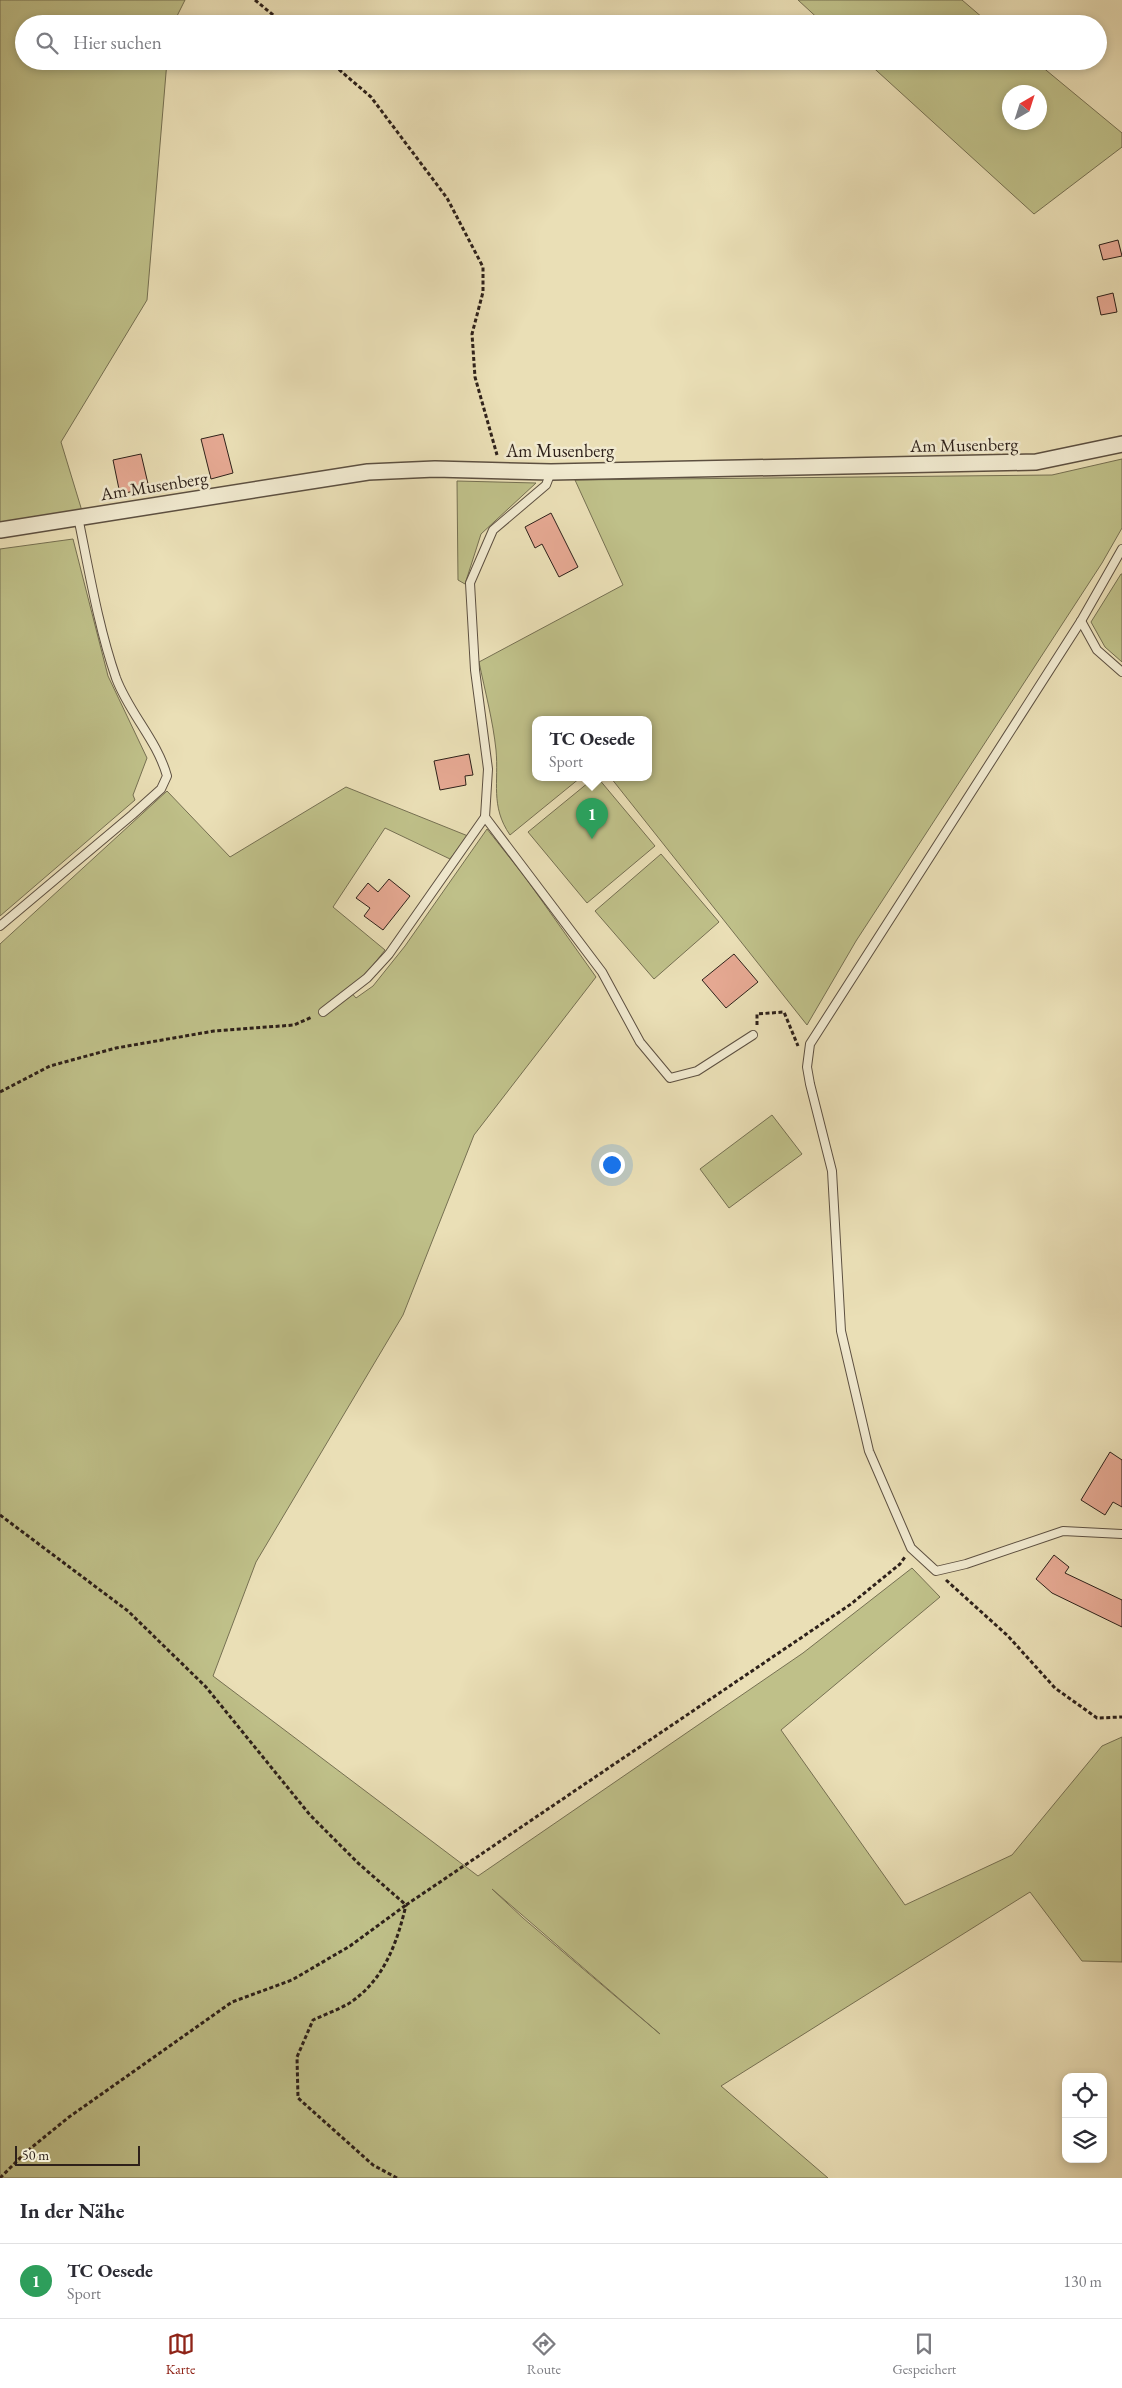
<!DOCTYPE html>
<html lang="de">
<head>
<meta charset="utf-8">
<style>
	body { margin:0; font-family:"EB Garamond",serif; background:#f2f2f3; color:#2b2b33 }
	.controls { position:absolute; right:15px; bottom:15px; display:grid; overflow:hidden; border-radius:10px; box-shadow:0 2px 8px #0003 }
	.controls button { width:45px; height:45px; display:grid; place-items:center; padding:0; border:0; border-bottom:1px solid #e1e1e2; background:#fff; color:#2b2b33; font:25px sans-serif }
	.compass { position:absolute; left:1002px; top:85px; width:45px; height:45px; border-radius:50%; background:#fff; box-shadow:0 2px 8px #0003; rotate:39deg }
	.scale { position:absolute; left:15px; bottom:12px; width:125px; box-sizing:border-box; padding-left:5px; border:2px solid #2e211a; border-top:0; font-size:14px; line-height:18px; white-space:nowrap; color:#2e211a; -webkit-text-stroke:4px #f1ead0; paint-order:stroke }
	.you { position:absolute; left:611px; top:1164px; width:18px; height:18px; margin:-12px; border:4px solid #fff; border-radius:50%; background:#1a73e8; box-shadow:0 0 0 8px #1a73e833 }
	.badge { display:grid; place-items:center; width:32px; height:32px; border-radius:50%; background:#8f2418; color:#fff; font-size:16px; font-weight:700 }
	.pin { position:absolute; translate:-50% -41px; filter:drop-shadow(0 1px 2px #0008) }
	.pin::after { content:''; position:absolute; top:26px; width:18px; height:15px; background:inherit; clip-path:polygon(0 0,100% 0,50% 100%) }
	.popup { position:absolute; left:532px; top:716px; width:120px; height:65px; box-sizing:border-box; display:grid; place-content:center; border-radius:10px; background:#fff; filter:drop-shadow(0 1px 4px #0005); font-size:16px; white-space:nowrap; color:#7c7c81 }
	.popup b { font-size:19px; color:#2b2b33 }
	.popup::after { content:''; position:absolute; left:50%; top:100%; margin-left:-10px; border:10px solid transparent; border-top-color:#fff }
	.list { margin:0; padding:0; list-style:none }
	h2 { display:flex; justify-content:space-between; align-items:center; height:65px; margin:0; padding:0 20px; font-size:21px }
	h2 small { font-size:16px; font-weight:400; color:#7c7c81 }
	.list li { display:grid; grid-template-columns:32px 1fr auto; gap:15px; align-items:center; box-sizing:border-box; height:75px; padding:0 20px; border-top:1px solid #e1e1e2 }
	.list b { display:block; font-size:19px; white-space:nowrap }
	.list p { margin:0; font-size:16px; white-space:nowrap; color:#7c7c81 }
	.list em { font-size:16px; font-style:normal; color:#7c7c81 }
	.icon { flex:none; width:28px; height:28px; fill:none; stroke:currentColor; stroke-width:2; stroke-linecap:round; stroke-linejoin:round }
	.map { position:relative; flex:none; width:1122px; height:2178px; overflow:hidden }
	.search { position:absolute; background:#fff; box-shadow:0 2px 8px #0003; left:15px; right:15px; top:15px; height:55px; display:flex; align-items:center; gap:12px; box-sizing:border-box; padding:0 18px; border-radius:28px; color:#7c7c81; font-size:19px }
	.sheet { height:140px; background:#fff }
	nav { display:flex; justify-content:space-around; align-items:center; box-sizing:border-box; height:70px; border-top:1px solid #e1e1e2; background:#fff; font-size:14px; color:#7c7c81 }
	nav a { display:grid; justify-items:center; gap:2px }
	nav .on { color:#8f2418 }
	.map>svg:first-child { display:block }
</style>
</head>
<body>
<div class="map">
<svg width="1122" height="2178" viewBox="0 0 1122 2178">
	<rect width="100%" height="100%" fill="#eadfb6"/>
	<filter id="stains"><feTurbulence type="fractalNoise" baseFrequency=".004" numOctaves="4"/><feColorMatrix values="0 0 0 0 .2 0 0 0 0 .09 0 0 0 0 .02 0 0 0 .5 -.17"/></filter>
	<radialGradient id="worn" r=".72"><stop offset=".6" stop-color="#630" stop-opacity="0"/><stop offset="1" stop-color="#630" stop-opacity=".3"/></radialGradient>
	<g fill="#bfc089" stroke="#767052" fill-rule="evenodd">
		<path d="M0,0H185L173,24H24V61H167L147,300L61,442L82,511L0,525Z"/>
		<path d="M798,0H962L990,24H824Z"/>
		<path d="M866,61H1035L1122,133V147L1034,214ZM1010,92H1040V122H1010Z"/>
		<path d="M1122,459V528L1102,563L856,941L807,1025L611,778H648V720H536V778H580L510,835C490,806 499,782 496,750C493,721 485,691 479,662L623,585L575,480L1052,475Z"/>
		<path d="M457,481L536,483L481,534L465,584L458,580Z"/>
		<path d="M73,539L108,676L147,758L133,795L135,800L0,916V549Z"/>
		<path d="M1121,574H1122V662L1105,647L1091,622Z"/>
		<path d="M594,778H598L655,846L587,903L528,832Z"/>
		<path d="M346,787L468,836L450,859L385,828L333,907L385,950L366,974L348,989L356,998L373,986L405,946L487,829L525,877L596,977L474,1135L403,1315L256,1562L213,1676L478,1876L803,1653L912,1568L940,1597L781,1730L905,1905L1012,1855L1102,1746L1122,1737V1962L1082,1961L1030,1892L721,2086L828,2178H0V944L167,791L230,857ZM492,1889L660,2034L523,1918Z"/>
		<path d="M661,854L719,922L654,979L595,911Z"/>
		<path d="M772,1115L802,1154L729,1208L700,1169Z"/>
	</g>
	<g fill="#e6a993" stroke="#2e211a">
		<path d="M1118,240L1122,256L1103,260L1099,245Z"/>
		<path d="M1113,293L1117,312L1101,315L1097,297Z"/>
		<path d="M223,434L233,473L211,479L201,439Z"/>
		<path d="M141,454L149,488L120,494L113,460Z"/>
		<path d="M551,513L578,567L559,577L542,544L535,548L525,527Z"/>
		<path d="M469,754L473,775L465,776L466,785L440,790L434,761Z"/>
		<path d="M389,879L410,896L383,930L364,916L370,908L356,898L368,883L378,892Z"/>
		<path d="M734,954L758,982L726,1008L702,980Z"/>
		<path d="M1110,1452L1122,1460V1507L1113,1502L1105,1515L1081,1500Z"/>
		<path d="M1054,1555L1069,1567L1065,1573L1122,1600V1627L1052,1593L1036,1579Z"/>
	</g>
	<g fill="none" stroke-linecap="round" stroke-linejoin="round">
		<defs>
			<g id="service">
				<path d="M551,472L546,485L493,530L470,583L475,670L488,769L485,817L602,972L640,1042L670,1078L697,1071L753,1035"/>
				<path d="M1122,549L1081,621L810,1044L807,1067L810,1084L832,1171L841,1331L869,1451L911,1548L936,1571L966,1564L1063,1531L1122,1534"/>
				<path d="M1081,621L1097,650L1122,672"/>
				<path d="M0,926L132,815L161,789L167,776C157,740 129,713 116,678C98,626 89,570 78,517"/>
				<path d="M323,1012L367,978L389,954L485,817"/>
			</g>
			<path id="minor" d="M0,530L368,472L435,469L551,472L1036,462L1122,444"/>
		</defs>
		<use href="#service" stroke="#5d5041" stroke-width="10"/>
		<use href="#minor" stroke="#5d5041" stroke-width="18"/>
		<g stroke="#2e211a" stroke-width="3" stroke-dasharray="4 2.5" stroke-linecap="butt">
			<path d="M255,0L284,24"/>
			<path d="M329,61L371,97L447,198L483,267V292L472,334L475,377L497,455"/>
			<path d="M757,1025V1014L784,1012L798,1046"/>
			<path d="M0,1092L50,1066L116,1048L214,1031L294,1025L312,1017"/>
			<path d="M0,1515L128,1611L206,1687L310,1815L358,1863L406,1905L851,1604L900,1564L905,1557"/>
			<path d="M946,1580L1008,1636L1055,1688L1097,1718L1122,1717"/>
			<path d="M0,2178L26,2152L69,2117L232,2002L292,1980L350,1946L406,1905"/>
			<path d="M397,2178L373,2165L298,2098L297,2057L313,2020C324,2015 337,2010 348,2004C384,1981 397,1943 406,1905"/>
		</g>
		<use href="#service" stroke="#f1ead0" stroke-width="8"/>
		<use href="#minor" stroke="#f1ead0" stroke-width="15"/>
	</g>
	<g text-anchor="middle" stroke-width="5" stroke-linejoin="round" paint-order="stroke">
		<g font-size="18" fill="#2e211a" stroke="#f1ead0">
			<text transform="translate(964 445) rotate(-1)" y="6">Am Musenberg</text>
			<text x="560" y="457">Am Musenberg</text>
			<text transform="translate(154 486) rotate(-9)" y="6">Am Musenberg</text>
		</g>
	</g>
	<rect width="100%" height="100%" filter="url(#stains)"/>
	<rect width="100%" height="100%" fill="url(#worn)"/>
</svg>
<div class="controls">
<button><svg class="icon" aria-label="locate" viewBox="0 0 24 24"><circle cx="12" cy="12" r="6"/><path d="M12 2v4M12 18v4M2 12h4M18 12h4"/></svg></button>
<button><svg class="icon" aria-label="layers" viewBox="0 0 24 24"><path d="M12 4l9 5-9 5-9-5zM3 14l9 5 9-5"/></svg></button>
</div>
<svg class="compass" viewBox="-18 -18 36 36"><path d="M0-13l5 13h-10z" fill="#e53935"/><path d="M0 13l5-13h-10z" fill="#7c7c81"/></svg>
<div class="scale">50 m</div>
<div class="you"></div>
<div class="pin badge" style="left:592px;top:839px;background:#2e9e5b">1</div>
<div class="popup"><b>TC Oesede</b>Sport</div>
<div class="search"><svg class="icon" aria-label="search" viewBox="0 0 24 24"><circle cx="10" cy="10" r="6"/><path d="M15 15l6 6"/></svg>Hier suchen</div>
</div>
<section class="sheet">
<h2>In der Nähe<small></small></h2>
<ul class="list">
<li><span class="badge" style="background:#2e9e5b">1</span><div><b>TC Oesede</b><p>Sport</p></div><em>130 m</em></li>
</ul>
</section>
<nav>
<a class="on"><svg class="icon" aria-label="map" viewBox="0 0 24 24"><path d="M3 6l6-2 6 2 6-2v14l-6 2-6-2-6 2zM9 4v14M15 6v14"/></svg>Karte</a>
<a><svg class="icon" aria-label="directions" viewBox="0 0 24 24"><path d="M12 3l9 9-9 9-9-9zM9 14v-3h6M13 9l2 2-2 2"/></svg>Route</a>
<a><svg class="icon" aria-label="saved" viewBox="0 0 24 24"><path d="M7 4h10v16l-5-4-5 4z"/></svg>Gespeichert</a>
</nav>
</body>
</html>
